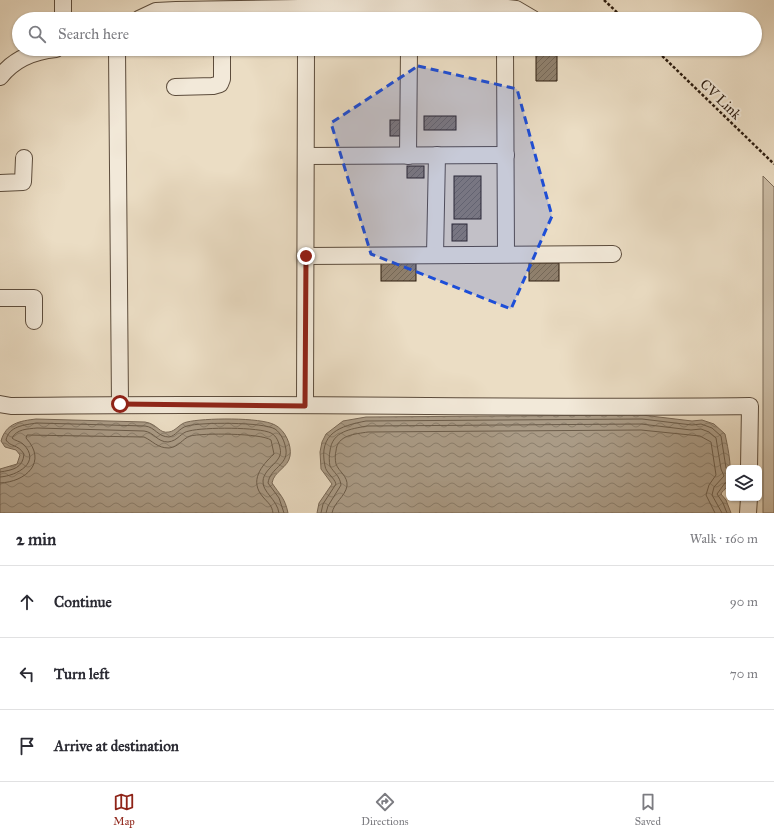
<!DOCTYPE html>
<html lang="en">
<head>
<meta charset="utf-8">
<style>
	body { margin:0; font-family:"IM FELL Great Primer",serif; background:#f7f7f7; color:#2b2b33 }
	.controls { position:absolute; right:12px; bottom:12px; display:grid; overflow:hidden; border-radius:6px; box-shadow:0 1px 3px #0004 }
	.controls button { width:36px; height:36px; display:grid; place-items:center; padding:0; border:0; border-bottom:1px solid #e1e1e2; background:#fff; color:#2b2b33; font:20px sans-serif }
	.stop { position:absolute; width:12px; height:12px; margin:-9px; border:3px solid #8f2418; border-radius:50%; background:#fff }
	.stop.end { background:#8f2418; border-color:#fff; box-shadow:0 1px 4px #0008 }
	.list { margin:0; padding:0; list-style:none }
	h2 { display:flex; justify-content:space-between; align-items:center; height:52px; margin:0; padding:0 16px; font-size:17px }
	h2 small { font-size:13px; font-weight:400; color:#7c7c81 }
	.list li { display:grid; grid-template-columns:26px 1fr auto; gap:12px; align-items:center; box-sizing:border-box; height:72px; padding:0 16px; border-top:1px solid #e1e1e2 }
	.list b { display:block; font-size:15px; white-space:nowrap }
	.list em { font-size:13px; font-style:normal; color:#7c7c81 }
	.icon { flex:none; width:22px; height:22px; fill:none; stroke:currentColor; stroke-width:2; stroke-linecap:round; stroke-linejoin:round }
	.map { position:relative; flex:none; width:774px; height:513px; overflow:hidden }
	.search { position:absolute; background:#fff; box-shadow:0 1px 3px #0004; left:12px; right:12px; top:12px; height:44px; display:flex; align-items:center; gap:10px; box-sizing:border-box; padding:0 14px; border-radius:22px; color:#7c7c81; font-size:15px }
	.sheet { height:268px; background:#fff }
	nav { display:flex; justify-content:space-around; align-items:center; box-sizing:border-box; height:56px; border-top:1px solid #e1e1e2; background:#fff; font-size:11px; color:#7c7c81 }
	nav a { display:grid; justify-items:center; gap:2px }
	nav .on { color:#8f2418 }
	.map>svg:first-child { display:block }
</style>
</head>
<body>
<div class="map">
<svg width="774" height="513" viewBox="0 0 774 513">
	<defs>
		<pattern id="water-waves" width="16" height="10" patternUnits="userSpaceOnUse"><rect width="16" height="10" fill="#aa9b86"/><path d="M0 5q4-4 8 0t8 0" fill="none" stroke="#8b7e6c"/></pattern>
		<pattern id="building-hatch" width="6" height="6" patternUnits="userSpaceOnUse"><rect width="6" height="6" fill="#8f806d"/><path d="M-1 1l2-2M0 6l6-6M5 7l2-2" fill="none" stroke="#756858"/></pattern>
	</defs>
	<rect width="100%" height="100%" fill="#ebddc4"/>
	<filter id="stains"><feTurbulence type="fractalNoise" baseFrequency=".005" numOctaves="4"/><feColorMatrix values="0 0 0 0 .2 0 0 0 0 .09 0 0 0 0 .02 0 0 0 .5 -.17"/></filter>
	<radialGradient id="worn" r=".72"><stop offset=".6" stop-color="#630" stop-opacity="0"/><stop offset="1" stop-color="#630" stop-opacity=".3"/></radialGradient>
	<path fill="#cbbca5" stroke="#7c6c5a" d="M763,176L774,187V513H763Z"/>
	<g fill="url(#water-waves)" stroke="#786856">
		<path d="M642,415L692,421L702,420L714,424L725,434C728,448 734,475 727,487C725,490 722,491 721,494L726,500L731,513H317L319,503L332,484L321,469L320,452L322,442L326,434L343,421L366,417Z"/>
		<path d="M36,419L145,422C158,424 159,434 169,432C176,431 180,423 187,422C203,418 261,417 275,425C285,430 292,445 290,456C288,468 274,471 272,483C280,495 285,498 288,513H0V469L17,464L20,455L16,450L5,447L1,441C6,423 20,421 36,419Z"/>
	</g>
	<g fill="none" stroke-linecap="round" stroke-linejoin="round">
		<g stroke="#6b5c4a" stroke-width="1">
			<path d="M0,472C13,470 23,468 24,454C18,444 10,447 6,440C9,426 24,425 37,423L145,426C155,427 158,437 169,437C176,436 179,428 187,426C201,422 263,422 275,429C281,433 285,442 286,450C288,465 270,468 268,483L279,498L284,513"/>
			<path d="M0,477C17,476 42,462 23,444C20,441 15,441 12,438C17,429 27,429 37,428L144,431C154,432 157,442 168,442C178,441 181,432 189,431C204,427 259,427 271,433C277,436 279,443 280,448C284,462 264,467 263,481C262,492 277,499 279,513"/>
			<path d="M0,483C26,482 48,462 26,438L27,435L144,437C153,441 157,448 169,448C179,447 182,439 190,436C202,433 261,433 271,440L274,454C261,466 249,481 263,497C268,503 272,505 273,513"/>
			<path d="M321,513L323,504L336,484C334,477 326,473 325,466C318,433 340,426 366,421L642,419L692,425L701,424L712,428L721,436L726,468L729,472"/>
			<path d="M326,513L328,506L341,485C340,476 334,473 330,466C329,462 329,455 330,451C332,431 351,429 367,426L641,424L691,430L701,429L709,432L716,438L721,469L724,476L714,487L712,495L722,513"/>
			<path d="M332,513C334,502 345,497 347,486C348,476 339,472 336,464C335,460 335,454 336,451C337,435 355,434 368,432L641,430L700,436L711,442L716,475L709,485L706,495L715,513"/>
			<path d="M727,513L723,503L717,494L725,483L729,482"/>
		</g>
	</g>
	<g fill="url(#building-hatch)" stroke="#2c1c0f">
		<path d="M536,51L557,52V81H536Z"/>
		<rect x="424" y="116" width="32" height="14"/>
		<rect x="390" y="120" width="13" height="16"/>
		<rect x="407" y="166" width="17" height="12"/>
		<rect x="454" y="176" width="27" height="43"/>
		<rect x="452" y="224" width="15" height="17"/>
		<rect x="381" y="262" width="35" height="19"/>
		<rect x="529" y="263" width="30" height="18"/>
	</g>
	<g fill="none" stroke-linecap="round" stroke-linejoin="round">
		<defs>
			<g id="minor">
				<path d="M63,0V19"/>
				<path d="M139,19L156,11L176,10L483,5L516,9L533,19"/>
				<path d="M117,49L120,404"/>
				<path d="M505,49L506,254"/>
				<path d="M0,77C14,59 34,51 56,49"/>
				<path d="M175,87L213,86L220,84L222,79V49"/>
				<path d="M306,156L506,155"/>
				<path d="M408,156L409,49"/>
				<path d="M0,183L23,182L24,158"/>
				<path d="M435,255L437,155"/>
				<path d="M306,256L613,254"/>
				<path d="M0,298H34V321"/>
				<path d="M0,404L11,406C257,402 504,409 750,406L749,468"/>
				<path d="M305,405L306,49"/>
				<path d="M748,513L749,498"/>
			</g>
		</defs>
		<use href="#minor" stroke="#5c4c3c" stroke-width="18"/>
		<g stroke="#2c1c0f" stroke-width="2.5" stroke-dasharray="3 2" stroke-linecap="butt">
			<path d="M604,0L624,19"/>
			<path d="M655,49L774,164"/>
		</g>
		<use href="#minor" stroke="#f2e9d9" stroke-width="16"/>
	</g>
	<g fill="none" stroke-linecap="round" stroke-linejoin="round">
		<path stroke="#8f2418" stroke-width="5" d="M120,404L305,406L306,256"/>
	</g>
	<path fill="#1d4ed8" fill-opacity="0.2" stroke="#1d4ed8" stroke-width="3" stroke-dasharray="8 5" stroke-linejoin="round" d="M418,66L517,89L552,216L511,309L371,254L331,123Z"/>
	<g text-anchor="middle" stroke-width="4" stroke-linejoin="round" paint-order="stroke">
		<g font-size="14" fill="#2c1c0f" stroke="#f2e9d9">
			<text transform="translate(721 99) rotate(44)" y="5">CV Link</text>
		</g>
	</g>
	<rect width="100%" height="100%" filter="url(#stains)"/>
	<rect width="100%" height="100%" fill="url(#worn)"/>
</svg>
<div class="controls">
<button><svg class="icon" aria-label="layers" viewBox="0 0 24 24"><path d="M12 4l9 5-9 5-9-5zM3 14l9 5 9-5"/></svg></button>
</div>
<div class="stop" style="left:120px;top:404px"></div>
<div class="stop end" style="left:306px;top:256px"></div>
<div class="search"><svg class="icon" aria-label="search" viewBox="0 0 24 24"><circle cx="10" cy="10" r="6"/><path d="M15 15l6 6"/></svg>Search here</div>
</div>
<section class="sheet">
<h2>2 min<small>Walk · 160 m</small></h2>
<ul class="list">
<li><svg class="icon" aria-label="ahead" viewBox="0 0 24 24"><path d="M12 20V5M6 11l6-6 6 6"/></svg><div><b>Continue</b></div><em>90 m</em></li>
<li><svg class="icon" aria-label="left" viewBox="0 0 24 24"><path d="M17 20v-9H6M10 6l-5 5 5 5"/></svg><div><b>Turn left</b></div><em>70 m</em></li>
<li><svg class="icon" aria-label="arrive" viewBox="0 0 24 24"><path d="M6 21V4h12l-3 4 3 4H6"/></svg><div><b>Arrive at destination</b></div></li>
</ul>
</section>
<nav>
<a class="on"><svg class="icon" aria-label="map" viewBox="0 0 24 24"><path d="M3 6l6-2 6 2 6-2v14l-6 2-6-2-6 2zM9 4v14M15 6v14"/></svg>Map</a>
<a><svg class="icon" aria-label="directions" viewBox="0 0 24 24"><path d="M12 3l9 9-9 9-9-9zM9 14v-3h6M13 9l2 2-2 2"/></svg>Directions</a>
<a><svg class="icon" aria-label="saved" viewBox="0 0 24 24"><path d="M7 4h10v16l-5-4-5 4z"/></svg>Saved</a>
</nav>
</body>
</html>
